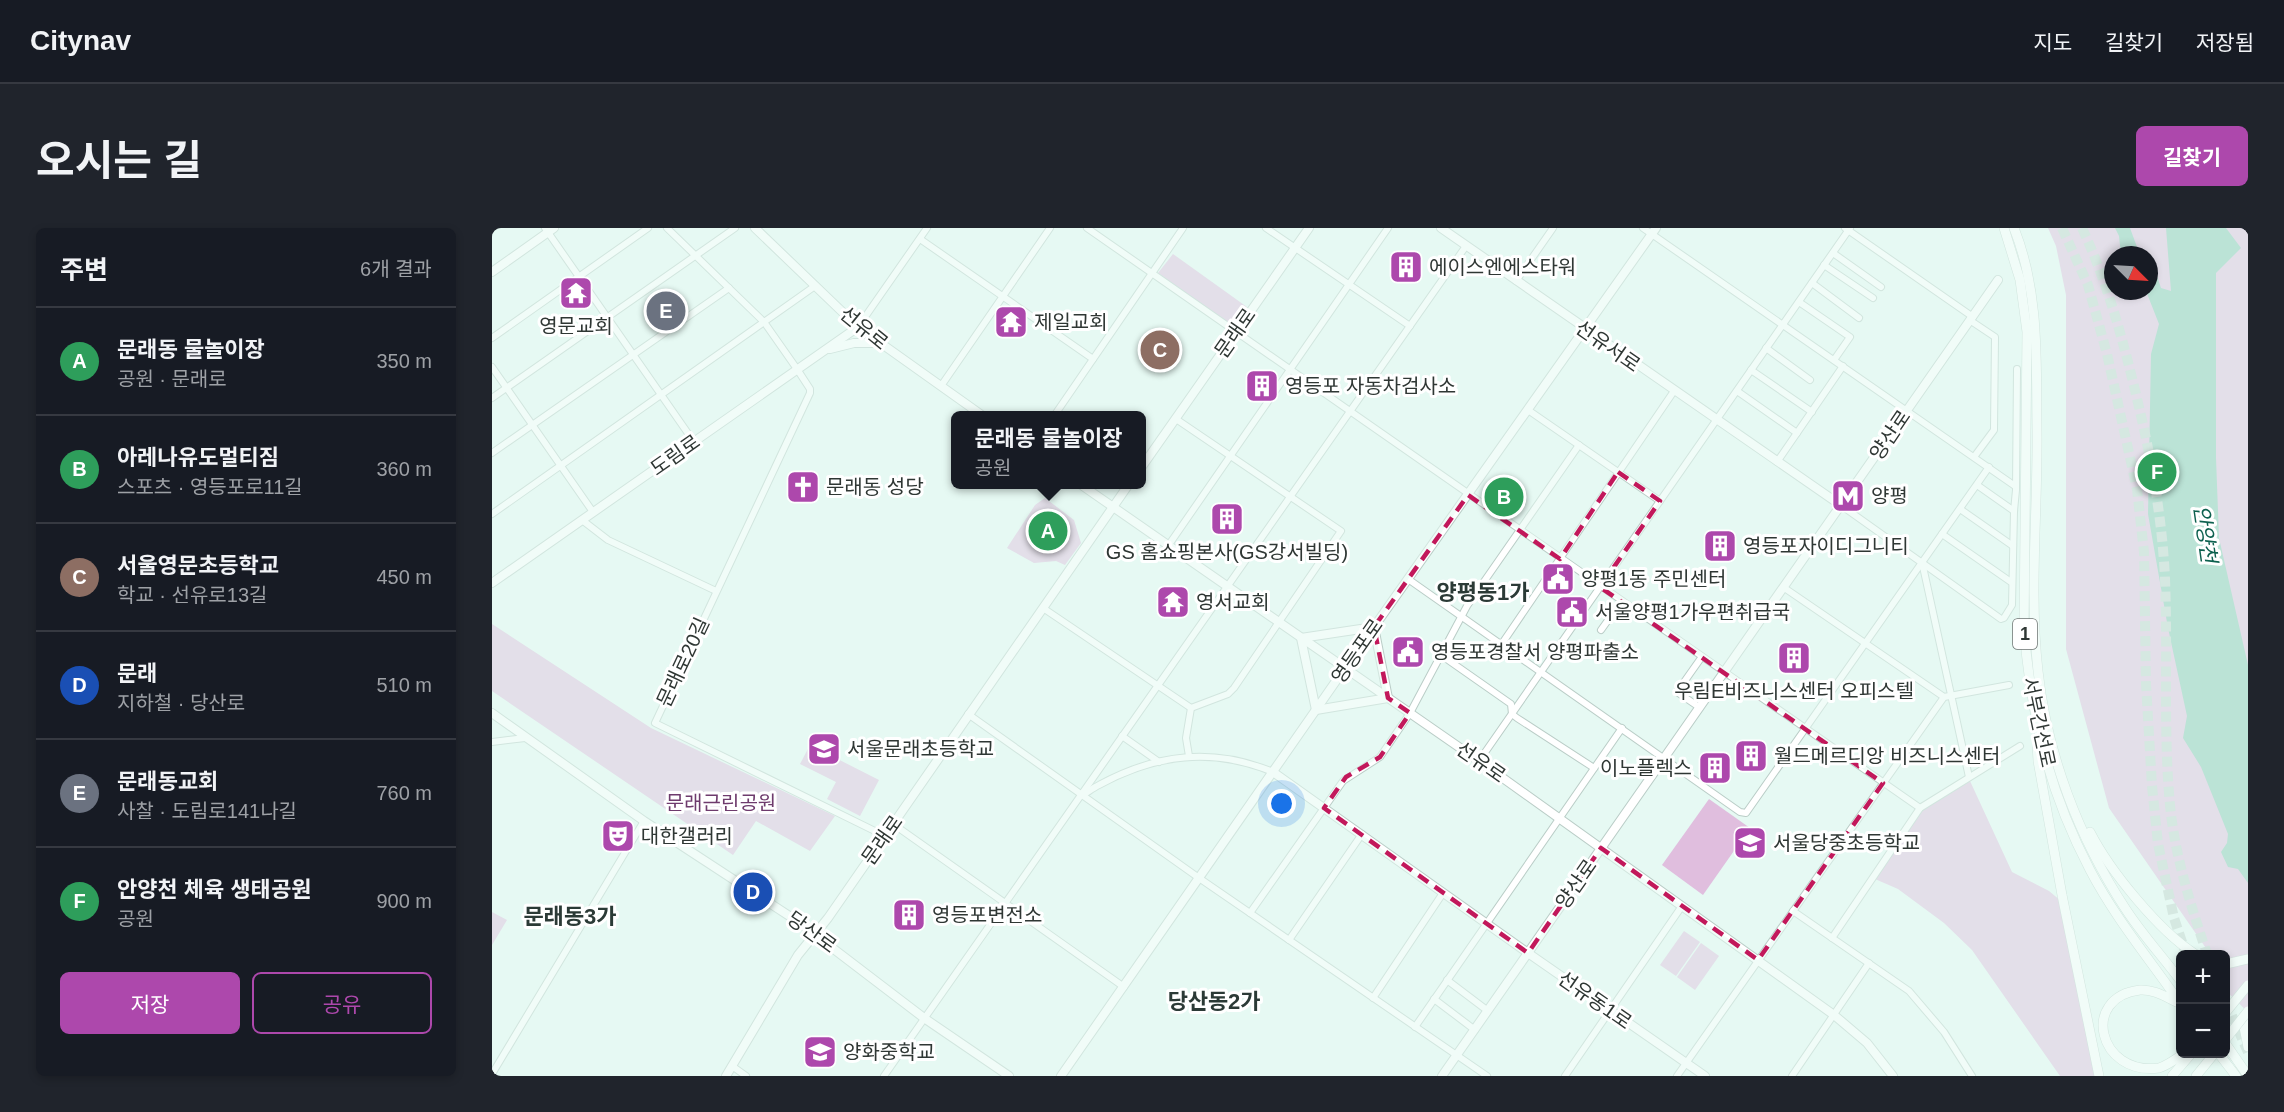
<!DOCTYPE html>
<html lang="ko">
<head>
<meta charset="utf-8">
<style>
	body { margin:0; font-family:Arial,"Noto Sans KR",sans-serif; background:#20242c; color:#f1f3f6 }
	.controls { position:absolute; right:18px; bottom:18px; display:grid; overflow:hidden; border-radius:9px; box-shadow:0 3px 9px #0003 }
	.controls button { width:54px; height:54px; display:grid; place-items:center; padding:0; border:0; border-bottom:2px solid #363941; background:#171b24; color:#f1f3f6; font:30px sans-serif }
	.compass { position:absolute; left:1612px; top:18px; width:54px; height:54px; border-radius:50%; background:#171b24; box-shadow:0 3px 9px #0003; rotate:114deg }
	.you { position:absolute; left:790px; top:576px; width:21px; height:21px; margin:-15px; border:4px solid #fff; border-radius:50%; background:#1a73e8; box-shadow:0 0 0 9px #1a73e833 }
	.badge { display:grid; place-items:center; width:39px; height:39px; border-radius:50%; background:#ad48ac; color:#fff; font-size:20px; font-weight:700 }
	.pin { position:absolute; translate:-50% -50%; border:3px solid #fff; box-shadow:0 2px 6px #0006 }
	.popup { position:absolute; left:459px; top:183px; width:195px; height:78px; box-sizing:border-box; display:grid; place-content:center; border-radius:9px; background:#171b24; filter:drop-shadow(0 2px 4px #0005); font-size:20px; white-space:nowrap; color:#9ea1a6 }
	.popup b { font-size:22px; color:#f1f3f6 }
	.popup::after { content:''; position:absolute; left:50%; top:100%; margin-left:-12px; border:12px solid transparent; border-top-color:#171b24 }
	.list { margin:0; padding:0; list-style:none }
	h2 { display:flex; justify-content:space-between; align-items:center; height:78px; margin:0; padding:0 24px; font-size:26px }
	h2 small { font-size:20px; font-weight:400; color:#9ea1a6 }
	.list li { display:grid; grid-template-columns:39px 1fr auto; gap:18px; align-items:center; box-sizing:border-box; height:108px; padding:0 24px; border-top:2px solid #363941 }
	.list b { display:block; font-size:22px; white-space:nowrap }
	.list p { margin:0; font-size:20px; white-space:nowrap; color:#9ea1a6 }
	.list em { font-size:20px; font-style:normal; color:#9ea1a6 }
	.actions { display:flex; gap:12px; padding:18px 24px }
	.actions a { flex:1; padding:14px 0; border:2px solid #ad48ac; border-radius:9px; text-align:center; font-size:21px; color:#ad48ac }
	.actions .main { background:#ad48ac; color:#fff }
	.map { position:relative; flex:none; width:1756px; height:848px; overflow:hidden; border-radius:9px }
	header { display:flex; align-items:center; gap:36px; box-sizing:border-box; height:84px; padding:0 30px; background:#171b24; border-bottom:2px solid #363941 }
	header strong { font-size:28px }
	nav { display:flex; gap:33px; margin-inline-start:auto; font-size:21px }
	.intro { display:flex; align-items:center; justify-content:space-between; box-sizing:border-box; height:144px; padding:0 36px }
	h1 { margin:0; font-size:42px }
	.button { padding:15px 27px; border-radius:9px; background:#ad48ac; color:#fff; font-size:21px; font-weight:700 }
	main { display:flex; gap:36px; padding:0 36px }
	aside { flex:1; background:#171b24; border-radius:9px; box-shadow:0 3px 9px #0003 }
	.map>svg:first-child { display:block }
</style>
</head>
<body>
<header>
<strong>Citynav</strong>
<nav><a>지도</a><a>길찾기</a><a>저장됨</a></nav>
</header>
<div class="intro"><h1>오시는 길</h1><a class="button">길찾기</a></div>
<main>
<aside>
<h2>주변<small>6개 결과</small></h2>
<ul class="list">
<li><span class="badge" style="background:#2e9e5b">A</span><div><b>문래동 물놀이장</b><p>공원 · 문래로</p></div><em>350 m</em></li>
<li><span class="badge" style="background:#2e9e5b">B</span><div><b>아레나유도멀티짐</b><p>스포츠 · 영등포로11길</p></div><em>360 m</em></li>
<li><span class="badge" style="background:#8d6e63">C</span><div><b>서울영문초등학교</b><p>학교 · 선유로13길</p></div><em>450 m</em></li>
<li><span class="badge" style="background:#1a4fb4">D</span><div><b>문래</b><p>지하철 · 당산로</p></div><em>510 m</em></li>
<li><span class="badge" style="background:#6b7280">E</span><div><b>문래동교회</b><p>사찰 · 도림로141나길</p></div><em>760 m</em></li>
<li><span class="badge" style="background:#2e9e5b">F</span><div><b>안양천 체육 생태공원</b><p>공원</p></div><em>900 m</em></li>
</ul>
<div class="actions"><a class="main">저장</a><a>공유</a></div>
</aside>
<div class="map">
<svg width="1756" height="848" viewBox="0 0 1756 848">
	<rect width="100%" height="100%" fill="#e6f9f3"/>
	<g fill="#e0bede" fill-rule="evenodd">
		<path d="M1556,0H1756V784L1734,763V726H1718L1617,580L1574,421V67L1564,18ZM1621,27H1657V63H1621Z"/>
		<path d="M681,26L755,79L741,99L666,45Z"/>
		<path d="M553,270L582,292L589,315L573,337L564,333L542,335L515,320L543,277Z"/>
		<path d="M0,396L159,500L343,588L318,623L264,593L241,627L0,463Z"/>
		<path d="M318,517L387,552L368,588L335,571L344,554L308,536Z"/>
		<path d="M1478,553L1520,644L1557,663L1569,673L1605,848H1568L1480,722L1452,695L1406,661L1383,651L1430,582Z"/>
		<path d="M1217,571L1258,600L1211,667L1170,637Z"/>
		<path d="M0,684L15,692L0,717Z"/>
		<path d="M1192,703L1208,714L1184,748L1168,737Z"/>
		<path d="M1209,715L1227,728L1203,762L1185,749Z"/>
	</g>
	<g fill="#88c7b4">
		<path d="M1623,0H1638L1645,19L1652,27H1629L1627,8Z"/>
		<path d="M1674,0H1734L1749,20L1724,45V230L1727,310L1756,437V655L1746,641L1736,639L1729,624L1735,615L1736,606L1709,539L1691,510L1695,488L1676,400L1656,286L1659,126L1667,96L1654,63H1657V33L1663,42L1669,60L1679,63Z"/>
	</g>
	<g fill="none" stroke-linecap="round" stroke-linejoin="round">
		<g stroke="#c1d2cd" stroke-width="10" stroke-dasharray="10 5" stroke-linecap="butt">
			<path d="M1570,0L1596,57L1615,126L1645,261L1652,324L1654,456L1660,558L1666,616L1682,690L1694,726"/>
			<path d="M1590,0C1613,49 1628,101 1641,154C1657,219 1670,284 1673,351C1676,426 1671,502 1678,577C1683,629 1699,678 1715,726"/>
			<path d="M1734,774L1756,824"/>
		</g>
		<defs>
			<g id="street">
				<path d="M53,0L202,214"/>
				<path d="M175,0L272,94L305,141L318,161V165L163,495L393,608"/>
				<path d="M595,0L1428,580"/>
				<path d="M774,0L918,98"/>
				<path d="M1151,0L1523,258"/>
				<path d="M1353,0L1481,89"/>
				<path d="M428,11L601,131"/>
				<path d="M1341,25L1389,59"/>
				<path d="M1332,37L1381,70"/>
				<path d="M1024,53L1061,0"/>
				<path d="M1320,55L1367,90"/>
				<path d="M1307,74L1358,109L1342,132"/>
				<path d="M1479,93L1503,109L1502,202L1482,229"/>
				<path d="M366,99L435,0"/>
				<path d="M0,110L156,0"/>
				<path d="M1274,120L1318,152"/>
				<path d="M0,139L101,284"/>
				<path d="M1259,142L1320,184"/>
				<path d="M449,158L558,0"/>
				<path d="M1245,163L1305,205"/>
				<path d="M0,170L243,0"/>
				<path d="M1036,182L1168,273"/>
				<path d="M562,188L691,0"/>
				<path d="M684,191L849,303L742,460L736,466L699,480"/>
				<path d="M0,225L237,60"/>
				<path d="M1285,234L1351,138"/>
				<path d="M1485,257L1522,283"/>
				<path d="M1350,278L1509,391L1512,390L1520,377L1522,283L1524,262L1525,141"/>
				<path d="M1468,281L1521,318"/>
				<path d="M0,286L323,58"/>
				<path d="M90,292L116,312L224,363"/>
				<path d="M1450,306L1519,354"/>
				<path d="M676,318L896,0"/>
				<path d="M1430,334L1477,549"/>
				<path d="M916,351L1248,584L1254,585L1497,239"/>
				<path d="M1291,359L1452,469"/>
				<path d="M551,380L699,480"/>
				<path d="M1109,402L1129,374"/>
				<path d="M1009,417L1182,163"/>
				<path d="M949,427L1019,476L1020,486L1025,490L1102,540"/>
				<path d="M1207,479L1185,464L1209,430"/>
				<path d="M476,486L707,650L995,848"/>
				<path d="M630,508L667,534"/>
				<path d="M0,514L33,510"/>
				<path d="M697,528L694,510L699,480"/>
				<path d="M987,533L1358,0"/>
				<path d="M591,567C596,564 601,560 607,557C664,526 720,519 781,544"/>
				<path d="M401,596L632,759"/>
				<path d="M1301,683L1417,763L1452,804L1480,848"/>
				<path d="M758,685L851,553L888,529L918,485L975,378L1087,217"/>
				<path d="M1340,710L1428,580L1528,518"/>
				<path d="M797,712L870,606"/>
				<path d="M955,752L996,783"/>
				<path d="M881,770L951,665"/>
				<path d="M942,771L983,802"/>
				<path d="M923,799L1130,500"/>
				<path d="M240,838L254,848"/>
				<path d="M0,846L152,593"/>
				<path d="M392,848L974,18"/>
				<path d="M1073,848L1190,678"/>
				<path d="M1185,848L1452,469L1517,457"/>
				<path d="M1300,848L1377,735"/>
			</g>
			<g id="secondary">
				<path d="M263,0L366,99L491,188"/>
				<path d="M949,0L1350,278"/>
				<path d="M0,44L62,0"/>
				<path d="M338,121L362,115H388"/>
				<path d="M649,240L817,0"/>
				<path d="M588,256L987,533L1342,787L1375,815L1401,848"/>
				<path d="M0,355L366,99"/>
				<path d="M882,399L896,470L824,482L809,410Z"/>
				<path d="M0,485L152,593L305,693L432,790L517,848"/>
				<path d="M781,544L1036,725L1213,848"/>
				<path d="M234,848L306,727L336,690L637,256"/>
				<path d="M569,848L853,440L1164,0"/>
				<path d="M950,848L1506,52"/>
			</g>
			<g id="primary">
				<path d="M1512,0L1528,52L1535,104L1532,401C1539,488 1557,564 1598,642C1623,690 1658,732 1688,775"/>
				<path d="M1522,0C1548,65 1544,134 1545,202C1546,282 1537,363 1546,443C1555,526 1587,610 1633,680C1649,705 1670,728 1688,752"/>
				<path d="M1545,516L1546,533L1570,667L1607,848"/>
				<path d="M1598,604C1618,643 1667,703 1703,726"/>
				<path d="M1734,736L1756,731"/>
				<path d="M1687,775C1675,770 1662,761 1648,762C1588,769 1606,848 1667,840C1676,837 1684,831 1691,826"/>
				<path d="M1752,788V799L1756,819"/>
				<path d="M1734,816L1756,848"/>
				<path d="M1727,826L1744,848"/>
				<path d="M1680,848L1699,826"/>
				<path d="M1704,848L1722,826"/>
			</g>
		</defs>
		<use href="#street" stroke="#bacdc7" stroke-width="8"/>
		<use href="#secondary" stroke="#bacdc7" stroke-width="10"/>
		<use href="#primary" stroke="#bacdc7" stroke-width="10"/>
		<use href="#street" stroke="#fff" stroke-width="6"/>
		<use href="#secondary" stroke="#fff" stroke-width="8"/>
		<use href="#primary" stroke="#fff" stroke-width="9"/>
		<defs>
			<g id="primary-bridge">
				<path d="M1734,784L1756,757"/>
				<path d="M1734,811L1756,783"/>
			</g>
		</defs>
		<use href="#primary-bridge" stroke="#bacdc7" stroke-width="10" stroke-linecap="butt"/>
		<use href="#primary-bridge" stroke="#fff" stroke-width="9"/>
	</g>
	<path d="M0 0H1756V848H0ZM1126,244L1168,273L1108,359L1391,555L1266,732L1109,620L1036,725L832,580L854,549L888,529L918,485L896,470L882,399L976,267L1068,331Z" fill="#e6f9f3" fill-opacity=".55" fill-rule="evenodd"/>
	<path fill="none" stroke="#c2185b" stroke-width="4.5" stroke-dasharray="12 8" stroke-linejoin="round" d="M1126,244L1168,273L1108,359L1391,555L1266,732L1109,620L1036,725L832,580L854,549L888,529L918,485L896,470L882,399L976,267L1068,331Z"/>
	<defs>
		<symbol id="building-square" viewBox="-11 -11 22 22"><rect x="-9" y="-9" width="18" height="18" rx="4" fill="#ad48ac" stroke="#fff"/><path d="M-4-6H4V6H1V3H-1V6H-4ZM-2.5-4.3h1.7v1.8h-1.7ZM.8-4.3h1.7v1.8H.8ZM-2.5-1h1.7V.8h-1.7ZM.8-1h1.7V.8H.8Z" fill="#fff"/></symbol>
		<symbol id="temple-square" viewBox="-11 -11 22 22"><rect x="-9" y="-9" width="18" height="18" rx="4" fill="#ad48ac" stroke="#fff"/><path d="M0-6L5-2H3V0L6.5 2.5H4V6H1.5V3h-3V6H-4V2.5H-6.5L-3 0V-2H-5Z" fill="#fff"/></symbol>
		<symbol id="church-square" viewBox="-11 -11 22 22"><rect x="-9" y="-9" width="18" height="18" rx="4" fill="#ad48ac" stroke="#fff"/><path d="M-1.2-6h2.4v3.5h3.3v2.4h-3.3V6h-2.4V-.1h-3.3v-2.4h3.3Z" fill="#fff"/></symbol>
		<symbol id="metro-square" viewBox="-11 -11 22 22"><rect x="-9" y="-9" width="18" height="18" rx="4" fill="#ad48ac" stroke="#fff"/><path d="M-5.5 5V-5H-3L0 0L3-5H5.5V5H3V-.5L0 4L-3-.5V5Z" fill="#fff"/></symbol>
		<symbol id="civic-square" viewBox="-11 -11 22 22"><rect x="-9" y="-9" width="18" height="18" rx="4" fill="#ad48ac" stroke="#fff"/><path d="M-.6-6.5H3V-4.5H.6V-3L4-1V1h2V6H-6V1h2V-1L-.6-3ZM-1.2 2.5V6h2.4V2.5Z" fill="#fff"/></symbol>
		<symbol id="school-square" viewBox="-11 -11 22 22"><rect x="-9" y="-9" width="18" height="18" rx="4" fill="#ad48ac" stroke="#fff"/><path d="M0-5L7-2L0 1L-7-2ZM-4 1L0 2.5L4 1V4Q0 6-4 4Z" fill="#fff"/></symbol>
		<symbol id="theatre-square" viewBox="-11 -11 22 22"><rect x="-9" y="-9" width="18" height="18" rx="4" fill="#ad48ac" stroke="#fff"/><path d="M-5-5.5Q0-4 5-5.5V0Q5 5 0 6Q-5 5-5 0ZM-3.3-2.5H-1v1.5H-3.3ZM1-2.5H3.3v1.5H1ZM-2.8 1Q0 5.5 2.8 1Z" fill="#fff"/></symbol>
	</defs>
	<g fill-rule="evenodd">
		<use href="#building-square" x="895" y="20" width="38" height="38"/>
		<use href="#temple-square" x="65" y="46" width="38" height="38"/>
		<use href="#temple-square" x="500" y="75" width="38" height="38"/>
		<use href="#building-square" x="751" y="139" width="38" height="38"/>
		<use href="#church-square" x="292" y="240" width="38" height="38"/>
		<use href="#metro-square" x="1337" y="249" width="38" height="38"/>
		<use href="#building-square" x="716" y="272" width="38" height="38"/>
		<use href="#building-square" x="1209" y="299" width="38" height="38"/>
		<use href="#civic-square" x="1047" y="332" width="38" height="38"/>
		<use href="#temple-square" x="662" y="355" width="38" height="38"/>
		<use href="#civic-square" x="1061" y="365" width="38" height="38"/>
		<use href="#civic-square" x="897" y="405" width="38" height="38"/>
		<use href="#building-square" x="1283" y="411" width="38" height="38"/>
		<use href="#school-square" x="313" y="502" width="38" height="38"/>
		<use href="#building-square" x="1240" y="509" width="38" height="38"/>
		<use href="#building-square" x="1204" y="521" width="38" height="38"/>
		<use href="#theatre-square" x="107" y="589" width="38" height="38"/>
		<use href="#school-square" x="1239" y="596" width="38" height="38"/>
		<use href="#building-square" x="398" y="668" width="38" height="38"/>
		<use href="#school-square" x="309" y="805" width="38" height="38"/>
	</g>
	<g text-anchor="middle" stroke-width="6" stroke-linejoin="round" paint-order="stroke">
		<rect fill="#fff" stroke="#6d7371" stroke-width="1.5" x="1521" y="391" width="24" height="30" rx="4.5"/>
		<g font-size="18" font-weight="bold" fill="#2f3734">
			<text x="1533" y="412">1</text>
		</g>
		<g font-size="20" fill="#2f3734" stroke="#fff" text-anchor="start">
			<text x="937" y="46">에이스엔에스타워</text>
			<text x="542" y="101">제일교회</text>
			<text x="84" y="105" text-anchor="middle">영문교회</text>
			<text x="793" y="165">영등포 자동차검사소</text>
			<text x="334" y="266">문래동 성당</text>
			<text x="1379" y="275">양평</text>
			<text x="1251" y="325">영등포자이디그니티</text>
			<text x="735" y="331" text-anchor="middle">GS 홈쇼핑본사(GS강서빌딩)</text>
			<text x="1089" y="358">양평1동 주민센터</text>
			<text x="704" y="381">영서교회</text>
			<text x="1103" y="391">서울양평1가우편취급국</text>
			<text x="939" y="431">영등포경찰서 양평파출소</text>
			<text x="1302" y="470" text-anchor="middle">우림E비즈니스센터 오피스텔</text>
			<text x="355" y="528">서울문래초등학교</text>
			<text x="1282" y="535">월드메르디앙 비즈니스센터</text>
			<text x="1200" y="547" text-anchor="end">이노플렉스</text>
			<text x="149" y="615">대한갤러리</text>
			<text x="1281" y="622">서울당중초등학교</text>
			<text x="440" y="694">영등포변전소</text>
			<text x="351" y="831">양화중학교</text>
		</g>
		<g font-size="20" fill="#2f3734" stroke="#fff">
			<text transform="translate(372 100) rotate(39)" y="7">선유로</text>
			<text transform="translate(743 105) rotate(-55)" y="7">문래로</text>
			<text transform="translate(1116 118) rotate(35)" y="7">선유서로</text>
			<text transform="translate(1398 207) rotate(-56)" y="7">양산로</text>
			<text transform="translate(183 227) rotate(-35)" y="7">도림로</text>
			<text transform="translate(865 423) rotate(-55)" y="7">영등포로</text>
			<text transform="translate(191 434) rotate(-65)" y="7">문래로20길</text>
			<text transform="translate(1547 494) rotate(78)" y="7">서부간선로</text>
			<text transform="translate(989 534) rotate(35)" y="7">선유로</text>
			<text transform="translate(390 612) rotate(-55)" y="7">문래로</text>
			<text transform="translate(1084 656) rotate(-55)" y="7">양산로</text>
			<text transform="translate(320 704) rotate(36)" y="7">당산로</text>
			<text transform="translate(1103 772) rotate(35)" y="7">선유동1로</text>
		</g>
		<g font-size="20" fill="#6e3b6d" stroke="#fff">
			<text x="229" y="582">문래근린공원</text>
		</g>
		<g font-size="21" font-style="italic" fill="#0d614f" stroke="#fff">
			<text transform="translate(1713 306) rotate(82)" y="7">안양천</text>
		</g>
		<g font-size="22" font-weight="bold" fill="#2b3a36" stroke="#fff">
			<text x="991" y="372">양평동1가</text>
			<text x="78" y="696">문래동3가</text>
			<text x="722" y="781">당산동2가</text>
		</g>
	</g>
</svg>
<div class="controls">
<button>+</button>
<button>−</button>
</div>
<svg class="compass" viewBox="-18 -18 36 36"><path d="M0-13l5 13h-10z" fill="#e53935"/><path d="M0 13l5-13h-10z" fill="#9ea1a6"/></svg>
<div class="you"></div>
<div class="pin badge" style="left:556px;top:303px;background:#2e9e5b">A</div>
<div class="popup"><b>문래동 물놀이장</b>공원</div>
<div class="pin badge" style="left:1012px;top:269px;background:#2e9e5b">B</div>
<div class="pin badge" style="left:668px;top:122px;background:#8d6e63">C</div>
<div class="pin badge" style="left:261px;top:664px;background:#1a4fb4">D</div>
<div class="pin badge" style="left:174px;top:83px;background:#6b7280">E</div>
<div class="pin badge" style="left:1665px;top:244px;background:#2e9e5b">F</div>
</div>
</main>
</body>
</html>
